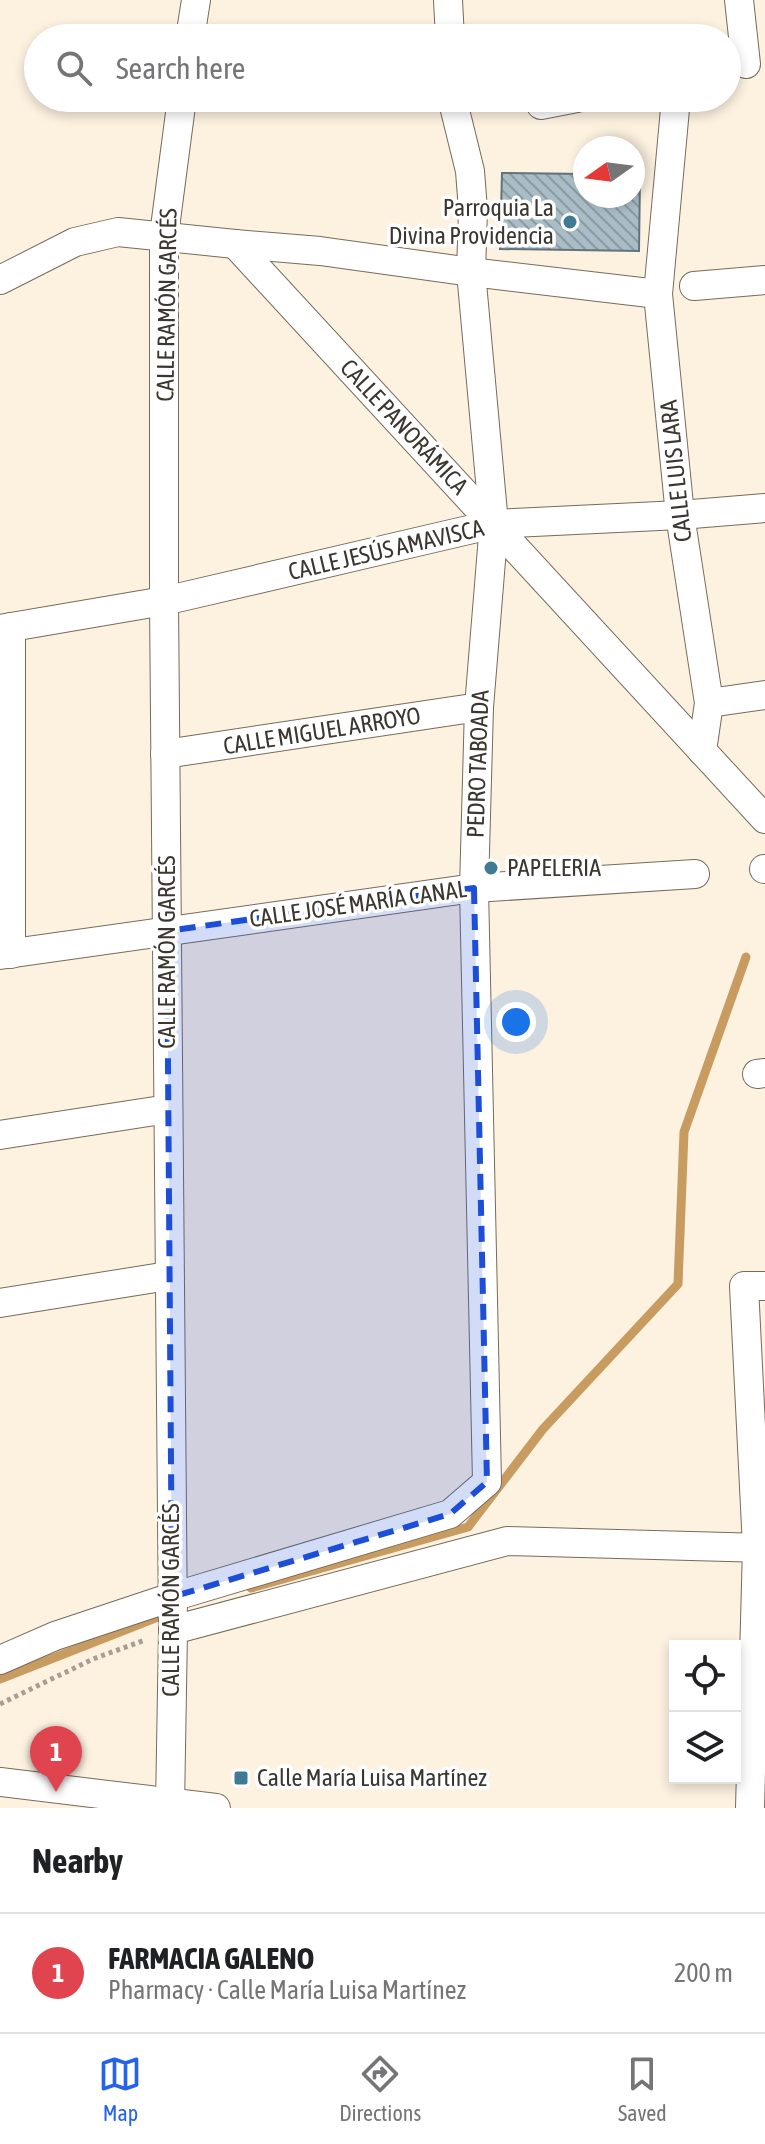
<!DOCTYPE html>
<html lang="en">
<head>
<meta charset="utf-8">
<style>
	body { margin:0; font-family:"Asap Condensed",sans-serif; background:#f2f2f2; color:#202124 }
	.controls { position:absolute; right:24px; bottom:24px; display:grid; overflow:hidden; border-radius:0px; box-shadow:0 4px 12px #0003 }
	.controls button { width:72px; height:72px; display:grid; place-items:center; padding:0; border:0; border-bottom:2px solid #e0e0e0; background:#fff; color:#202124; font:40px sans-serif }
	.compass { position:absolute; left:573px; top:136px; width:72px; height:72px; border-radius:50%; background:#fff; box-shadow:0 4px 12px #0003; rotate:256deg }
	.you { position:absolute; left:516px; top:1022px; width:28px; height:28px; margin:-20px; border:6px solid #fff; border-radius:50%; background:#1a73e8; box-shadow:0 0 0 12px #1a73e833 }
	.badge { display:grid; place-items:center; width:52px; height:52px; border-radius:50%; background:#2563eb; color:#fff; font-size:26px; font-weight:700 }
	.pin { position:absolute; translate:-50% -66px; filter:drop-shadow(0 2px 4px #0008) }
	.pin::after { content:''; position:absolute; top:42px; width:28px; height:24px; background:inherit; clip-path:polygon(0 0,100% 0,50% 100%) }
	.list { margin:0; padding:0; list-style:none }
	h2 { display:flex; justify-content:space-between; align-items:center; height:104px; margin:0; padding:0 32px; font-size:34px }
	h2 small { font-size:26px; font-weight:400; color:#757577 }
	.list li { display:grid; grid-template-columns:52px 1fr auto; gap:24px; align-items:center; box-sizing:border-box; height:120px; padding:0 32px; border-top:2px solid #e0e0e0 }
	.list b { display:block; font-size:30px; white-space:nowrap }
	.list p { margin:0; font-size:26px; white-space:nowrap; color:#757577 }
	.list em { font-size:26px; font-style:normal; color:#757577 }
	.icon { flex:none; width:44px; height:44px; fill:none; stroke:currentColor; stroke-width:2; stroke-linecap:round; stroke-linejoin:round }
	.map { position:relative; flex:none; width:765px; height:1808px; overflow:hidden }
	.search { position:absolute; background:#fff; box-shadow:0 4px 12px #0003; left:24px; right:24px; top:24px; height:88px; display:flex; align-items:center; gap:20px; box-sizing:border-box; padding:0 28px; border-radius:44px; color:#757577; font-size:30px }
	.sheet { height:224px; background:#fff }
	nav { display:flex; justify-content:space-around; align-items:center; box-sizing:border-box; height:112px; border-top:2px solid #e0e0e0; background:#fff; font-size:22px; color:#757577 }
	nav a { display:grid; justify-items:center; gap:4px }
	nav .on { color:#2563eb }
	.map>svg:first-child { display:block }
</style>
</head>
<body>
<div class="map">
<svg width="765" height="1808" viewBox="0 0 765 1808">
	<defs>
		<pattern id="building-back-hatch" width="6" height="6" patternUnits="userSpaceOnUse" patternTransform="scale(2)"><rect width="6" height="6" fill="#a9bdc6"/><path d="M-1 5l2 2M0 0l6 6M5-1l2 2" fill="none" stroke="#8b9aa1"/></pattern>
	</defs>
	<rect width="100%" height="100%" fill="#fdf1e0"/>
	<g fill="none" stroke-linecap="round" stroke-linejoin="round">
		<g stroke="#c89c60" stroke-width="9">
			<path d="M251,1588L468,1527L543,1429L678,1284L684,1132L746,957"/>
			<path d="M0,1679L168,1613"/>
		</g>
	</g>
	<path fill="url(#building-back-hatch)" stroke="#61747d" stroke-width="2" d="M502,173L585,174V196H633V175H640L639,251L500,249Z"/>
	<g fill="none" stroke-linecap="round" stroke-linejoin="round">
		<defs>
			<g id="minor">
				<path d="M448,0L450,38"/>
				<path d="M739,0L746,64"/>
				<path d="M190,38L196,0"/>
				<path d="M676,98L658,294L680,515L709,703L702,751"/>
				<path d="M541,105L577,98"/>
				<path d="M235,244L765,819"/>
				<path d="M0,280L75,242L118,232L235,244L320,251L471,272L658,294"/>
				<path d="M694,286L765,280"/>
				<path d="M0,629L164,601L494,524L680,515L765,508"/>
				<path d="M709,703L765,695"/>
				<path d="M165,754L479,707"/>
				<path d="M764,869H765"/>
				<path d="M11,954V627"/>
				<path d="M0,955L474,888L695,874"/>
				<path d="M757,1074L765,1073"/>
				<path d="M0,1135L168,1109"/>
				<path d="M0,1303L168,1276"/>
				<path d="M173,1630L507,1541L765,1548"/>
				<path d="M0,1660L55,1636L172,1597L450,1514L487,1482L474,888L479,707L494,524L471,272L473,210L470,171L452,98"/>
				<path d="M0,1782L216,1808"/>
				<path d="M170,1808L173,1630L164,601V235L182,98"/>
				<path d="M750,1808L757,1547L744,1286H765"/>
			</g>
		</defs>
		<use href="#minor" stroke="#766b5c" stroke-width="30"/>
		<path stroke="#a89f92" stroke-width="5" stroke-dasharray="4 4" stroke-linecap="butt" d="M0,1704L93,1659L145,1640"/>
		<use href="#minor" stroke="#fff" stroke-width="28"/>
	</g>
	<path fill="#1d4ed8" fill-opacity="0.2" stroke="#1d4ed8" stroke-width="6" stroke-dasharray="16 10" stroke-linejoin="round" d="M474,888L487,1482L450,1514L172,1597L167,931Z"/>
	<g fill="#407b93" stroke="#fff" stroke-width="3">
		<circle cx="570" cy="222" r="8"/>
		<circle cx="491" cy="868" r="8"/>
		<rect x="233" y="1770" width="16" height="16" rx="4"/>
	</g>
	<g text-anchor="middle" stroke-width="7" stroke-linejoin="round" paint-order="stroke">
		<g font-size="24" fill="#3b362f" stroke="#fff" text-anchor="start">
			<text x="554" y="216" text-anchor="end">Parroquia La<tspan x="554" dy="28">Divina Providencia</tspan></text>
			<text x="507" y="876">PAPELERIA</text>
			<text x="257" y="1786">Calle María Luisa Martínez</text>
		</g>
		<g font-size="24" fill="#3b362f" stroke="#fff">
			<text transform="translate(167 305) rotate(-89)" y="8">CALLE RAMÓN GARCÉS</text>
			<text transform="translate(404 427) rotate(47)" y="8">CALLE PANORÁMICA</text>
			<text transform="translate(676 471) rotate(-96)" y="8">CALLE LUIS LARA</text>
			<text transform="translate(386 550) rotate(-13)" y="8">CALLE JESÚS AMAVISCA</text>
			<text transform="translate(322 731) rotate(-9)" y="8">CALLE MIGUEL ARROYO</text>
			<text transform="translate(478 764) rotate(-88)" y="8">PEDRO TABOADA</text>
			<text transform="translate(358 904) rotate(-8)" y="8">CALLE JOSÉ MARÍA CANAL</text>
			<text transform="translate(167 952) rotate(-90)" y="8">CALLE RAMÓN GARCÉS</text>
			<text transform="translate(171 1600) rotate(-90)" y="8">CALLE RAMÓN GARCÉS</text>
		</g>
	</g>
</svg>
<div class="controls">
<button><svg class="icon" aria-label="locate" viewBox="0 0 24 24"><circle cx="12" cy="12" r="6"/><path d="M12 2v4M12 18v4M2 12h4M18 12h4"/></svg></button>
<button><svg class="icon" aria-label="layers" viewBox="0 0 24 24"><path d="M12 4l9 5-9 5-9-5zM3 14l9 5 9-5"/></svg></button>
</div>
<svg class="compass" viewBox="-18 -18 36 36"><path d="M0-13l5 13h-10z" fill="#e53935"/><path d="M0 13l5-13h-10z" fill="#757577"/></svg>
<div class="you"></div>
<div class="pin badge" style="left:56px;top:1792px;background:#e0444e">1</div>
<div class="search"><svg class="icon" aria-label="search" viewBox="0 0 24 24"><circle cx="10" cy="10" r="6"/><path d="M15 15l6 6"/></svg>Search here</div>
</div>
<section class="sheet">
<h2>Nearby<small></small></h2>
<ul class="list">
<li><span class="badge" style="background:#e0444e">1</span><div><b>FARMACIA GALENO</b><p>Pharmacy · Calle María Luisa Martínez</p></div><em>200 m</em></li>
</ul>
</section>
<nav>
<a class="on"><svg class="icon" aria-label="map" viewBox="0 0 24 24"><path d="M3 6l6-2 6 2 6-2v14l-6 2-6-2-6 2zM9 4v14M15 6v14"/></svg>Map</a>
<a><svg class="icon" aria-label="directions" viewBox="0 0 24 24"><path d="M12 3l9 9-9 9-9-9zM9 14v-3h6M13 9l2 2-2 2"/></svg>Directions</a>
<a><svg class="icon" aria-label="saved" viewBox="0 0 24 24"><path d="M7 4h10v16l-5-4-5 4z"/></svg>Saved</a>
</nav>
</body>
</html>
